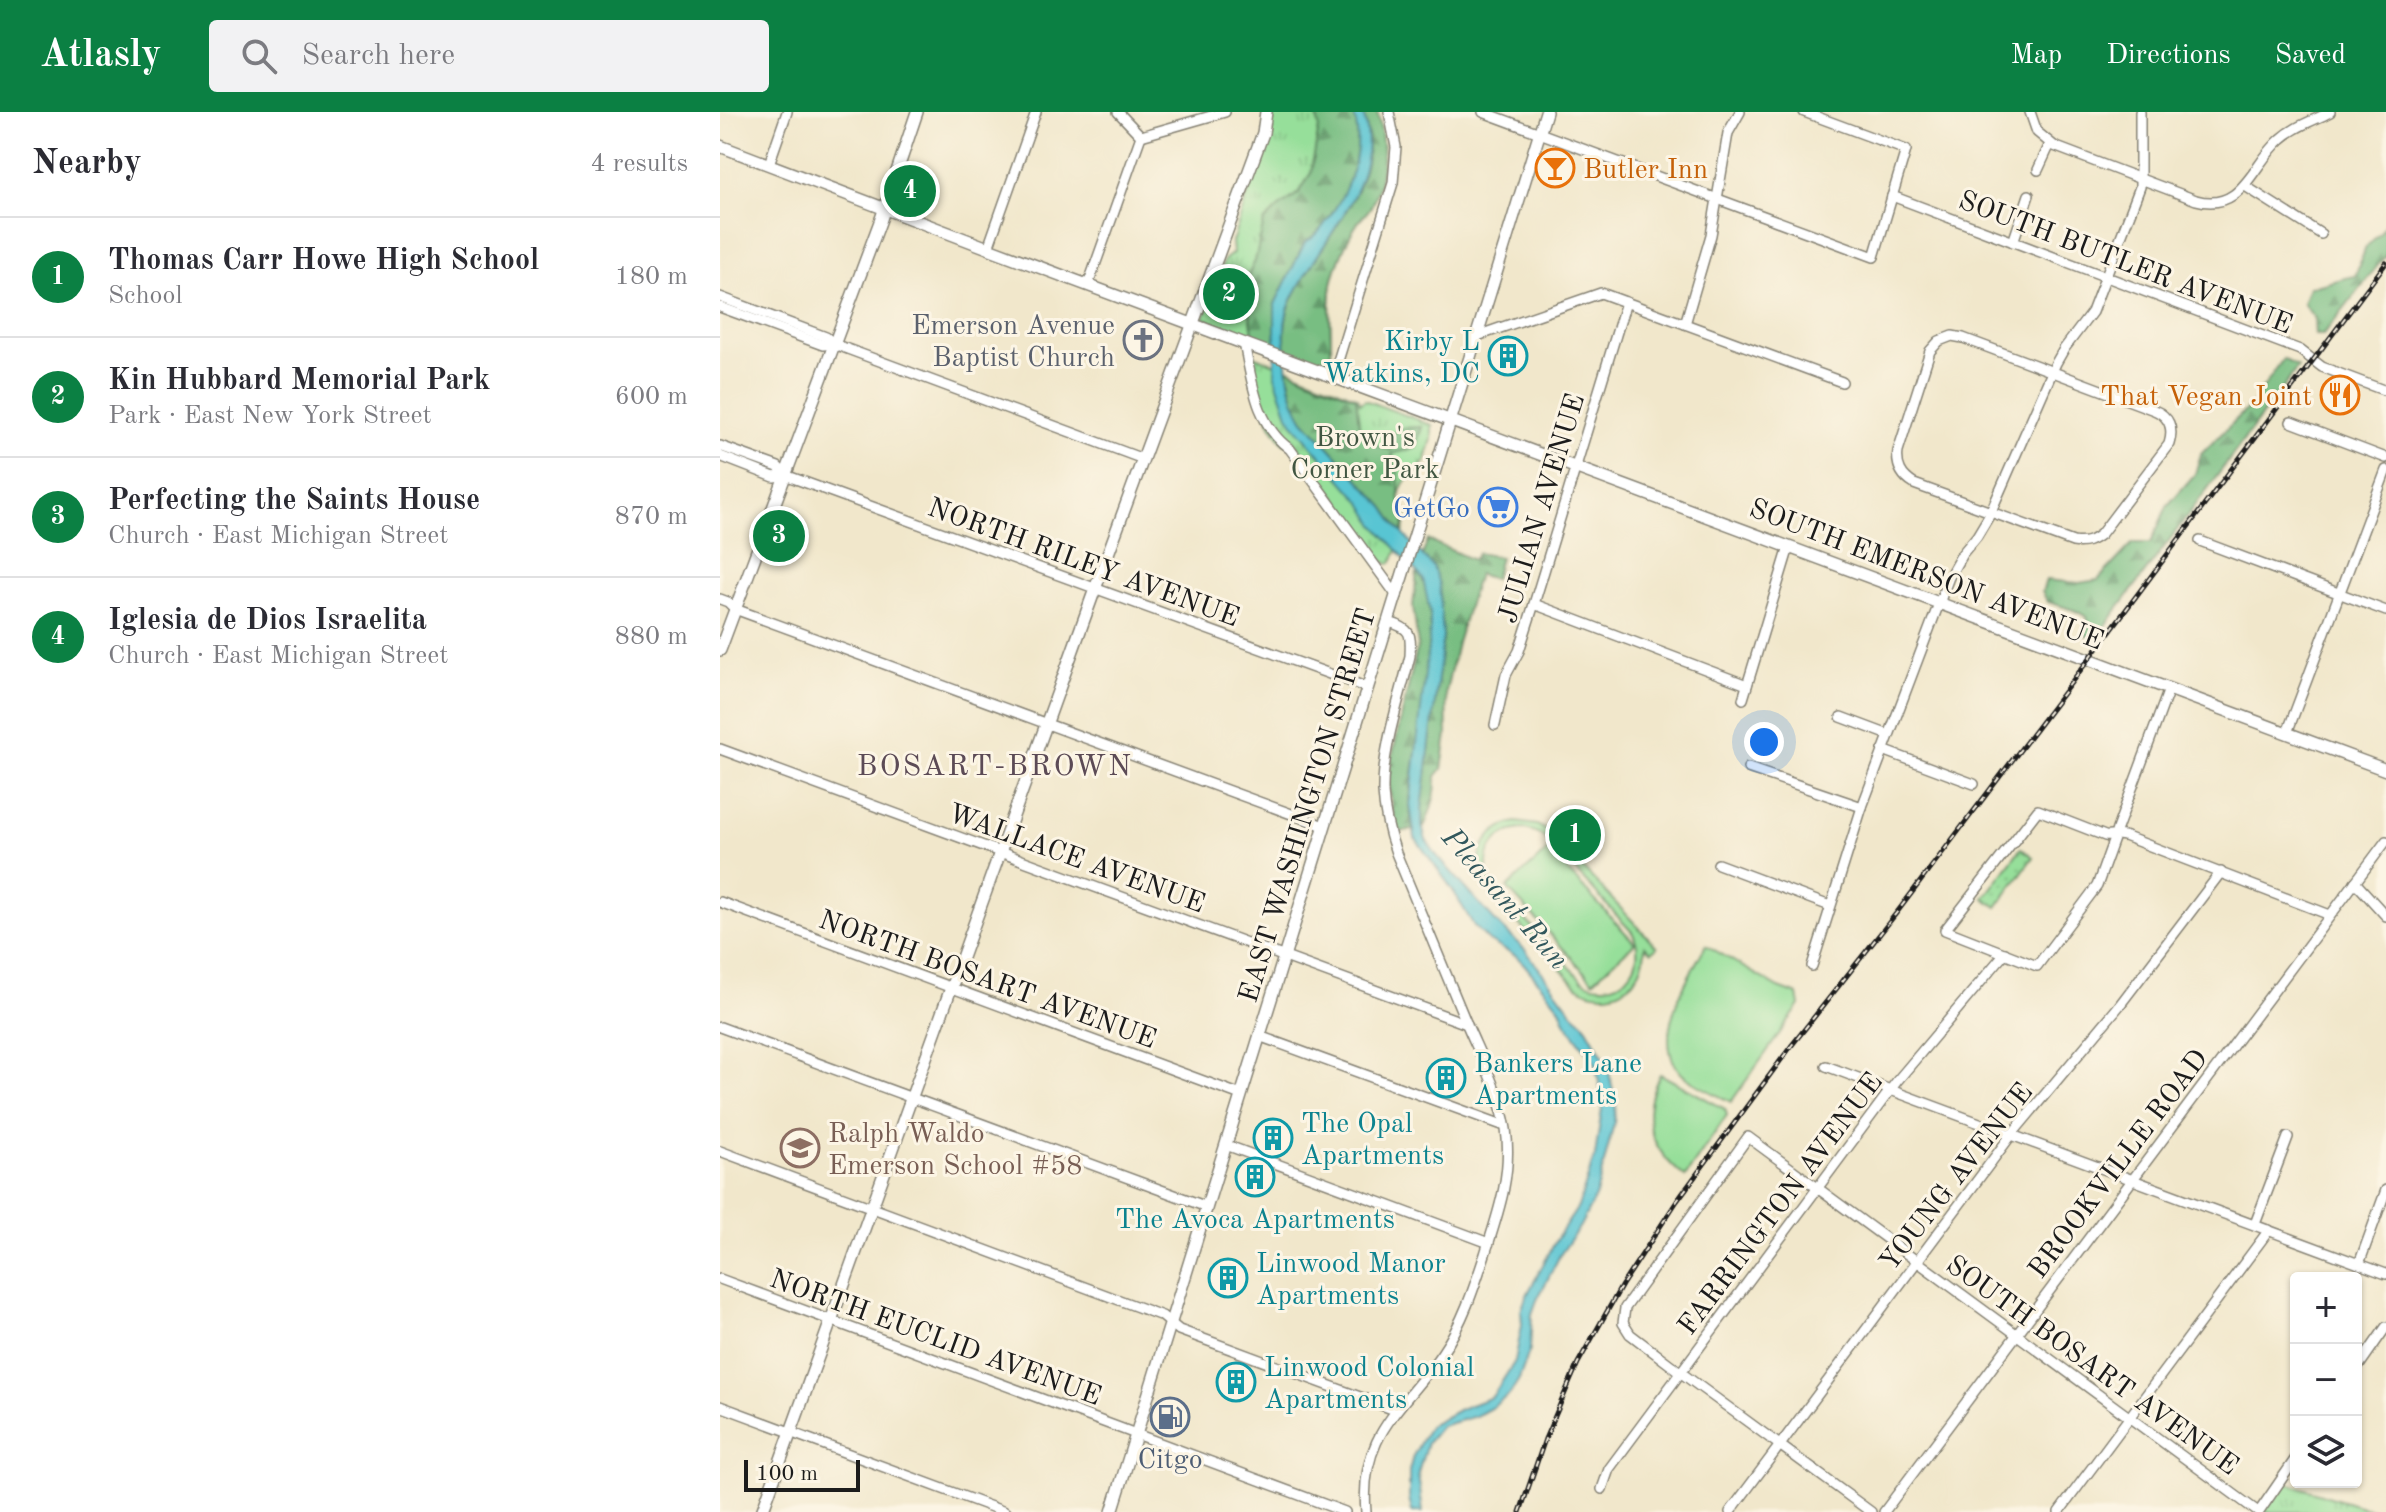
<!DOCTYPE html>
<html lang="en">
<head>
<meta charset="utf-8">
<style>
	body { margin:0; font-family:"Old Standard TT",serif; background:#f2f2f3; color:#2b2b33 }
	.controls { position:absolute; right:24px; bottom:24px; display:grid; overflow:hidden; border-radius:8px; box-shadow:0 2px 6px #0004 }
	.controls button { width:72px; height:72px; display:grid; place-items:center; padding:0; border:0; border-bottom:2px solid #e1e1e2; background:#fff; color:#2b2b33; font:40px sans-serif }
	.scale { position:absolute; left:24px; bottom:20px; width:116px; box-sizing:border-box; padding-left:8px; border:4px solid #1c1c1c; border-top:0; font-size:22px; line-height:28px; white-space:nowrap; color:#1c1c1c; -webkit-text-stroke:6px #fcf5e5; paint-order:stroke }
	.you { position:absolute; left:1044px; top:630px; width:28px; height:28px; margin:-20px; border:6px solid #fff; border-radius:50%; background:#1a73e8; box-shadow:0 0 0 12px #1a73e833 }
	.badge { display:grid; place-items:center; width:52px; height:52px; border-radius:50%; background:#0b8043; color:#fff; font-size:26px; font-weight:700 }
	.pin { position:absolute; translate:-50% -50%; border:4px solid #fff; box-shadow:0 2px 8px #0006 }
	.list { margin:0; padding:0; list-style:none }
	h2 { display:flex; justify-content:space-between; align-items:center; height:104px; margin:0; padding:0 32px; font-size:34px }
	h2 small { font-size:26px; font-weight:400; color:#7c7c81 }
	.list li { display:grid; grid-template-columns:52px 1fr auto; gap:24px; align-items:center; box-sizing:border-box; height:120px; padding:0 32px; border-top:2px solid #e1e1e2 }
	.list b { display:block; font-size:30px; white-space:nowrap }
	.list p { margin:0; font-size:26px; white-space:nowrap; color:#7c7c81 }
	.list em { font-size:26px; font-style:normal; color:#7c7c81 }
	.icon { flex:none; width:44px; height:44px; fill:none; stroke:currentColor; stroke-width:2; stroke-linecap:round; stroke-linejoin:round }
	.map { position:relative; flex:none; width:1666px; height:1400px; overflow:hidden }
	header { display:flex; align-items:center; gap:48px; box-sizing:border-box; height:112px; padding:0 40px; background:#0b8043; color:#fff }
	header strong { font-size:38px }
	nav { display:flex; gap:44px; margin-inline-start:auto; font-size:28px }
	.search { width:560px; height:72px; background:#f2f2f3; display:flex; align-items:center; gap:20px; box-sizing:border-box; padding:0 28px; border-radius:8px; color:#7c7c81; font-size:30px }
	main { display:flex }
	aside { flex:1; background:#fff }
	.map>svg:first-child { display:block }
</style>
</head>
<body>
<header>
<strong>Atlasly</strong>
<div class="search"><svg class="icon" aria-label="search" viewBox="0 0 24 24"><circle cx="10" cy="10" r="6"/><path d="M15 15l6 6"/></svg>Search here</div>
<nav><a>Map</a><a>Directions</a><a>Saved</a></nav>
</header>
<main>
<aside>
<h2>Nearby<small>4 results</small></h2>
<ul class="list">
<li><span class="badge">1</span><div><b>Thomas Carr Howe High School</b><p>School</p></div><em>180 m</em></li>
<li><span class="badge">2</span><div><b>Kin Hubbard Memorial Park</b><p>Park · East New York Street</p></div><em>600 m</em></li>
<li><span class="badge">3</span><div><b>Perfecting the Saints House</b><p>Church · East Michigan Street</p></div><em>870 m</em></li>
<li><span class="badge">4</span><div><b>Iglesia de Dios Israelita</b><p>Church · East Michigan Street</p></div><em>880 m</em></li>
</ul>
</aside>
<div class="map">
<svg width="1666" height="1400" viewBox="0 0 1666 1400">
	<defs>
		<pattern id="grass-tufts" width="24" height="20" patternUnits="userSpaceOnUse" patternTransform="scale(2)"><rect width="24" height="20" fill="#96df9a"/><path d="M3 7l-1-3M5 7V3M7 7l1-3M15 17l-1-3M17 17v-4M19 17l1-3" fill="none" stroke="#81bf84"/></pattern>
		<pattern id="forest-firs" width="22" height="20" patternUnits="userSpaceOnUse" patternTransform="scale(2)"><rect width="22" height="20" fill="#78be82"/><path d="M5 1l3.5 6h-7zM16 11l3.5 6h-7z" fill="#629a6a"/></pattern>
		<pattern id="garden-dots" width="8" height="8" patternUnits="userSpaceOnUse" patternTransform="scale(2)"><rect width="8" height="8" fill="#96df9a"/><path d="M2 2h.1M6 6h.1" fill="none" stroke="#81bf84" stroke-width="1.8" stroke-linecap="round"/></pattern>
	</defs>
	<rect width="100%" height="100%" fill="#fcf5e5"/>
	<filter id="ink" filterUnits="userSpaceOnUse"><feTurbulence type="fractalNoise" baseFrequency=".0125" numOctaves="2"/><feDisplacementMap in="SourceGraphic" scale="16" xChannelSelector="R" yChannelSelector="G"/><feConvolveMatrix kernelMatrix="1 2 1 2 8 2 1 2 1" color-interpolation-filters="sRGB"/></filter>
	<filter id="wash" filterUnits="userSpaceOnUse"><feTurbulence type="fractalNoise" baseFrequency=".006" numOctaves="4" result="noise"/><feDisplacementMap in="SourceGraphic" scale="32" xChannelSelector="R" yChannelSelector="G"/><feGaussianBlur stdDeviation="1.8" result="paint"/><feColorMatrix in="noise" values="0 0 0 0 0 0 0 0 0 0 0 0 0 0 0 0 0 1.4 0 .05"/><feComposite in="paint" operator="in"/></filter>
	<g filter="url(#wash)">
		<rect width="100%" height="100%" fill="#f1e7cb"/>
		<g fill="url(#grass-tufts)" stroke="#597e5b" stroke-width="2">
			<path d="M553,0H657C665,28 665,64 652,92C649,100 641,105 637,112C628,125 621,142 616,157C606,185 612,216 611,245L603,251L516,221L484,206L504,148L513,141L512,130L553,7Z"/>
			<path d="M533,243L637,285L640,291L645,288L712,313V327L705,351H702L701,360C690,361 678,374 680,388C681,395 687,399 686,406C685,420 678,437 672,450L669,452L663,449L573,327L564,331C550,315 524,263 533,243Z"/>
			<path d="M1563,1370L1658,1400H1542Z"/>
		</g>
		<g fill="url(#forest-firs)" stroke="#4a6d4f" stroke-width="2">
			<path d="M596,0H633C645,35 631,73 611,103C604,113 597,125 585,130L555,192V235L534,228L525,170L535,149L544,110L558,96L579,81L591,61L599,15Z"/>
			<path d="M642,0H657C665,28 665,64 652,92C649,100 641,105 637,112C628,125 621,142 616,157C606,185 612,216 611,245L603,251L565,239C565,224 564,209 569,196C591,136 671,69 642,0Z"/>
			<path d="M1666,110V143L1603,223H1595L1594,206L1583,191L1589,175C1605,173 1619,166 1635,164L1646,135L1661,120Z"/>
			<path d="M1563,247L1578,255L1384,516L1373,525L1365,523L1369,514L1367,505L1354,498L1328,490L1322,480L1326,468L1359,471L1378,468L1413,431H1431L1447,394L1475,362L1481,342L1532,292Z"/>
			<path d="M567,256L591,268L636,285L640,321L658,334L671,338L668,325L681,316L702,315L695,336L672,342L678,359L680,388L687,402L682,421L664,395L584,308L575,294Z"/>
			<path d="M708,428L753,448L758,441L780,445L774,467L758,462L737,531L726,579L727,623L722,657L716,664C717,683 711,700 703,717L702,697L723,525L713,455L702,444Z"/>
			<path d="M697,460C731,497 690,642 690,693C690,702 692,710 693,718L678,720L672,696L669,671L672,645L698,533L693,494Z"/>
		</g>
		<path fill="url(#garden-dots)" stroke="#597e5b" stroke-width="2" d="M1301,736L1313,745L1277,795L1264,786Z"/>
		<g fill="#96df9a" stroke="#597e5b" stroke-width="2" fill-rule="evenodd">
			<path d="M796,710L817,713L828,719L937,835L931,840L925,834C925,873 891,895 857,874L766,777C750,748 765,717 796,710ZM806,717L817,721L827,728L912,820C931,855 896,888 862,868L772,772C758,745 775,717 806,717Z"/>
			<path d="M828,738L915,831L873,869L787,776Z"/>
			<path d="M986,833L1059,876L1078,883L1080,893L1011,990C998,983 973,973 962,962C929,928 967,867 986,833Z"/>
			<path d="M940,962L1005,997L1007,1003L965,1065C929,1036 919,1005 940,962Z"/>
		</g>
		<path fill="#59c5d3" stroke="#3a7078" stroke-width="2" d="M633,0H642C666,58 610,120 583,167C577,178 570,189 567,201C563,217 565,234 567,250C568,271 573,290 584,308L664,395L678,416L713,455L719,472L723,524L702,697V714L706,728L718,745L774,808L806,839L853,901L864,911L887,951L896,992L894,1011L876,1083L860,1114L840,1143L817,1188L812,1202L810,1237L799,1267L790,1282L771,1296L756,1304L721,1314L707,1331L698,1361L703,1400H692L689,1386V1359L693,1344L709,1314L740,1297L772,1285L795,1249L802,1213L801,1199L806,1185L836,1128L858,1095L875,1044L883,990L875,951L846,911L840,896L804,852L797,845L769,829L754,814L732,777L695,726L690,693L710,518V500L703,467L655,413L642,391L574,313L568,303L555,264V192L585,130C597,125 604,113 611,103C631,73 645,35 633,0Z"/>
	</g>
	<g filter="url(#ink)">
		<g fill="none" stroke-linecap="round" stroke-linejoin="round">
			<defs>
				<g id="minor">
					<path d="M398,0L421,24"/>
					<path d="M763,0L1154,145L1186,38L1084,0"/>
					<path d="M1310,0L1317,20L1334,34L1476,88C1523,101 1532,52 1561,27C1575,14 1593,9 1610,0"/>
					<path d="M421,24L505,0"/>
					<path d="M49,52L67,0"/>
					<path d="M1318,58L1330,32"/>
					<path d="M1525,74L1601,122"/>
					<path d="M1172,84L1580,238L1602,255L1666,279"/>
					<path d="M1293,130L1309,83"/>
					<path d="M268,136L316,0"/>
					<path d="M368,173L421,24"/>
					<path d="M0,185L106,225L114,232L423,347"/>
					<path d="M0,195L103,233L114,232"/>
					<path d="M965,212L991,123L1008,21L1020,0"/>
					<path d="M757,224L881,181L1122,270"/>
					<path d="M1232,224L1243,226L1434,298C1449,304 1454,316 1449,332L1381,422C1372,429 1365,432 1353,430L1194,372C1181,364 1176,354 1178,339L1210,239L1219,229Z"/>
					<path d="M524,231C532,269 536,313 570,337L677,484"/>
					<path d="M613,265L673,71L676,35L669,0"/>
					<path d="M1571,310L1666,346"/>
					<path d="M0,334L58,355L65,363L648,576"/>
					<path d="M0,344L54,365L65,363"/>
					<path d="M1480,429L1666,499"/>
					<path d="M0,487L8,490L15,497L604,714"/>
					<path d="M814,492L1027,573"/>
					<path d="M1449,577L1397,717L1395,724L1377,774L1317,854L1225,818L1318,698L1385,724C1392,725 1397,722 1404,724L1610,803"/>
					<path d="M1023,587L1069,435"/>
					<path d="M1121,605L1169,623"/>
					<path d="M775,613L786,563L799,539L814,492L906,190"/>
					<path d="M1567,621L1666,358"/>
					<path d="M0,637L747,912"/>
					<path d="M1163,638L1254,672"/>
					<path d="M1028,656L1142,695"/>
					<path d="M998,752L1110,794"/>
					<path d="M1635,770L1666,804"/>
					<path d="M0,790L521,983"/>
					<path d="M1092,854L1142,695L1229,465L1242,442L1257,424L1269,404L1336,251L1344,237L1372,200L1420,75V0"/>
					<path d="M0,915L487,1095"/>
					<path d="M539,924L785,1014"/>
					<path d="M1106,954L1666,1162"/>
					<path d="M506,1033L769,1131"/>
					<path d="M0,1039L442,1204L459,1218L675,1298"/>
					<path d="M1535,1112L1568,1025"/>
					<path d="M1639,1152L1666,1078"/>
					<path d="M0,1167L625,1400"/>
					<path d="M1636,1258L1666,1215"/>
					<path d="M0,1294L285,1400"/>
					<path d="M882,1377L889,1357L1177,969L1285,841"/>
					<path d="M646,1400C639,1321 683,1298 722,1241C744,1209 755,1173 767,1136C780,1096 792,1059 786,1017C780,982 762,947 748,915C724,857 700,799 676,741C669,721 664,701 663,680C662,636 680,586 690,544C691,522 692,517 669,510"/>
					<path d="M1010,1400L1292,1022L1399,894L1501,760"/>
					<path d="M1151,1400L960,1260L910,1222L903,1211L905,1196L1028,1025L1538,1400"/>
					<path d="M1164,1400L1666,729"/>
					<path d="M1339,1400L1549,1118"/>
					<path d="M1539,1400L1576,1346"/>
				</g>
				<g id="major">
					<path d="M0,34L268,136L1666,658"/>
					<path d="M0,538L161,107L197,0"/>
					<path d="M42,1400L375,477L543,21L546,0"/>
					<path d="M392,1400L826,0"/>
				</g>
			</defs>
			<use href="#minor" stroke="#868274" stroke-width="12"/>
			<use href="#major" stroke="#868274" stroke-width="14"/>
			<use href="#minor" stroke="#fff" stroke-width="9"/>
			<use href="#major" stroke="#fff" stroke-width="11"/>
			<defs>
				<path id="rail" d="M800,1400L825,1327L858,1251L902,1173L957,1089L1072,933L1178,799L1369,547L1666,151"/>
			</defs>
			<use href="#rail" stroke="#1c1c1c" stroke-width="5"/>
			<use href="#rail" stroke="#fcf5e5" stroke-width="2" stroke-dasharray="6" stroke-linecap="butt"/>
		</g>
	</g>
	<defs>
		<symbol id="bar-ring" viewBox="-11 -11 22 22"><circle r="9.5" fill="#fcf5e5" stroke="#e8710a" stroke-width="1.5"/><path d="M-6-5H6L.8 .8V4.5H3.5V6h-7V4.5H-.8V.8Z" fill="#e8710a"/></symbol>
		<symbol id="church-ring" viewBox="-11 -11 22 22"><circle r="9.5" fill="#fcf5e5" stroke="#6b7280" stroke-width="1.5"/><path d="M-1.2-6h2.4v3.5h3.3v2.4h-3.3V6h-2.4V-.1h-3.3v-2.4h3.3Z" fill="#6b7280"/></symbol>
		<symbol id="building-ring" viewBox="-11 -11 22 22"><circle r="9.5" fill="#fcf5e5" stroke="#0f9aa8" stroke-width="1.5"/><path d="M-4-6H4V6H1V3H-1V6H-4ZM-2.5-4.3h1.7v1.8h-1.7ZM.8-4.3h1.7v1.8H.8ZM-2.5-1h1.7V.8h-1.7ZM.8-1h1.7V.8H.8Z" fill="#0f9aa8"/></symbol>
		<symbol id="restaurant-ring" viewBox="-11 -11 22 22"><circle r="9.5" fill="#fcf5e5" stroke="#e8710a" stroke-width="1.5"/><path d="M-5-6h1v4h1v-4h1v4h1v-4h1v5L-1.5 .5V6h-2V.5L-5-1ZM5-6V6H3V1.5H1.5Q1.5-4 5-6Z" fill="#e8710a"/></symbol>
		<symbol id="supermarket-ring" viewBox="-11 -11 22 22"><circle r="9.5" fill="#fcf5e5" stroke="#3f7fe0" stroke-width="1.5"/><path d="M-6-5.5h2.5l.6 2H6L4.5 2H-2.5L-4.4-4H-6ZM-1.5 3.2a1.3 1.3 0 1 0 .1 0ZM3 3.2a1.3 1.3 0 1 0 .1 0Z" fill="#3f7fe0"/></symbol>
		<symbol id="school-ring" viewBox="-11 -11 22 22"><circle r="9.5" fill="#fcf5e5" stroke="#8d6e63" stroke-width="1.5"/><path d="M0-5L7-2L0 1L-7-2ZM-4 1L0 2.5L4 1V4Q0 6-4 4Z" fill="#8d6e63"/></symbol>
		<symbol id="fuel-ring" viewBox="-11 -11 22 22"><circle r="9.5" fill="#fcf5e5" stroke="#5c6f8a" stroke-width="1.5"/><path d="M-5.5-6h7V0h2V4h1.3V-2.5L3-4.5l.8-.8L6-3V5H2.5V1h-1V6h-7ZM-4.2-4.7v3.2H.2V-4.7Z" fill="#5c6f8a"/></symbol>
	</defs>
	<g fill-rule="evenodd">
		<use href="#bar-ring" x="813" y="34" width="44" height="44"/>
		<use href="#church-ring" x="401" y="206" width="44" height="44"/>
		<use href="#building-ring" x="766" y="222" width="44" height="44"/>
		<use href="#restaurant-ring" x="1598" y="261" width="44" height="44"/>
		<use href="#supermarket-ring" x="756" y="373" width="44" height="44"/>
		<use href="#building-ring" x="704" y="944" width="44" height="44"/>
		<use href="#building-ring" x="531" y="1004" width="44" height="44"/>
		<use href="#school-ring" x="58" y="1014" width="44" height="44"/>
		<use href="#building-ring" x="513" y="1043" width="44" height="44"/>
		<use href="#building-ring" x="486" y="1144" width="44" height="44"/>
		<use href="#building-ring" x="494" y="1248" width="44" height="44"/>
		<use href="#fuel-ring" x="428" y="1283" width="44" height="44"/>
	</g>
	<g text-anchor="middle" stroke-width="6" stroke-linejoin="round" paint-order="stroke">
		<g font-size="28" fill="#c56008" stroke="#fcf5e5" text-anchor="start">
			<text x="863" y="66">Butler Inn</text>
			<text x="1592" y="293" text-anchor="end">That Vegan Joint</text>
		</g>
		<g font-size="28" fill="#1c1c1c" stroke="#fcf5e5">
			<text transform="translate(1406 149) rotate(21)" y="10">SOUTH BUTLER AVENUE</text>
			<text transform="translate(820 396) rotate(-73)" y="10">JULIAN AVENUE</text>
			<text transform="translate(364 449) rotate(20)" y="10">NORTH RILEY AVENUE</text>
			<text transform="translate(1207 461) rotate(21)" y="10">SOUTH EMERSON AVENUE</text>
			<text transform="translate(586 693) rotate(-73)" y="10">EAST WASHINGTON STREET</text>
			<text transform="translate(357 745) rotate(20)" y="10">WALLACE AVENUE</text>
			<text transform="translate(268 866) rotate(20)" y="10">NORTH BOSART AVENUE</text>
			<text transform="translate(1397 1051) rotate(-53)" y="10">BROOKVILLE ROAD</text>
			<text transform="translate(1235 1064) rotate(-52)" y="10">YOUNG AVENUE</text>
			<text transform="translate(1059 1091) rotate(-53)" y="10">FARRINGTON AVENUE</text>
			<text transform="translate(216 1224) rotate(20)" y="10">NORTH EUCLID AVENUE</text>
			<text transform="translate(1373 1252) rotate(36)" y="10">SOUTH BOSART AVENUE</text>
		</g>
		<g font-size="28" fill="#5b616d" stroke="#fcf5e5" text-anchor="end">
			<text x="395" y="222">Emerson Avenue<tspan x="395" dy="32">Baptist Church</tspan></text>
		</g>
		<g font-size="28" fill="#0d838f" stroke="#fcf5e5" text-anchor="start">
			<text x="760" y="238" text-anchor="end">Kirby L<tspan x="760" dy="32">Watkins, DC</tspan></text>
			<text x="754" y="960">Bankers Lane<tspan x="754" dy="32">Apartments</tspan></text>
			<text x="581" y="1020">The Opal<tspan x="581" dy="32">Apartments</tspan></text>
			<text x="535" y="1116" text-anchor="middle">The Avoca Apartments</text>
			<text x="536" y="1160">Linwood Manor<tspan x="536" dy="32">Apartments</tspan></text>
			<text x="544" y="1264">Linwood Colonial<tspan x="544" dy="32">Apartments</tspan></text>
		</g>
		<g font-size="28" fill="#415642" stroke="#fcf5e5">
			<text x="645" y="334">Brown's<tspan x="645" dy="32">Corner Park</tspan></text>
		</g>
		<g font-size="28" fill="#366cbe" stroke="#fcf5e5" text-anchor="end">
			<text x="750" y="405">GetGo</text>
		</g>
		<g font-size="28" fill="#785e54" stroke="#fcf5e5" text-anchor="start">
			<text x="108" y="1030">Ralph Waldo<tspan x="108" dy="32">Emerson School #58</tspan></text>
		</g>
		<g font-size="28" fill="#4e5e75" stroke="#fcf5e5">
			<text x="450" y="1356">Citgo</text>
		</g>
		<g font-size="30" letter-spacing="2" fill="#5c4b56" stroke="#fcf5e5">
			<text x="275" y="663">BOSART-BROWN</text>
		</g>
		<g font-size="30" font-style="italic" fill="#31575c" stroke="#fcf5e5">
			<text transform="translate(786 786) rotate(49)" y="10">Pleasant Run</text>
		</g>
	</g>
</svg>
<div class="controls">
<button>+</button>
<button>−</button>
<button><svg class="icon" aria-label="layers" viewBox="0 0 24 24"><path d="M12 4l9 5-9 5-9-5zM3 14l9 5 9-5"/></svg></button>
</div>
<div class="scale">100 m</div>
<div class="you"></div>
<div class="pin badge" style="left:855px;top:723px">1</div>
<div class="pin badge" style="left:509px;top:182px">2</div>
<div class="pin badge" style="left:59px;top:424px">3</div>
<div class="pin badge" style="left:190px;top:79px">4</div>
</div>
</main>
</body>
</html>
